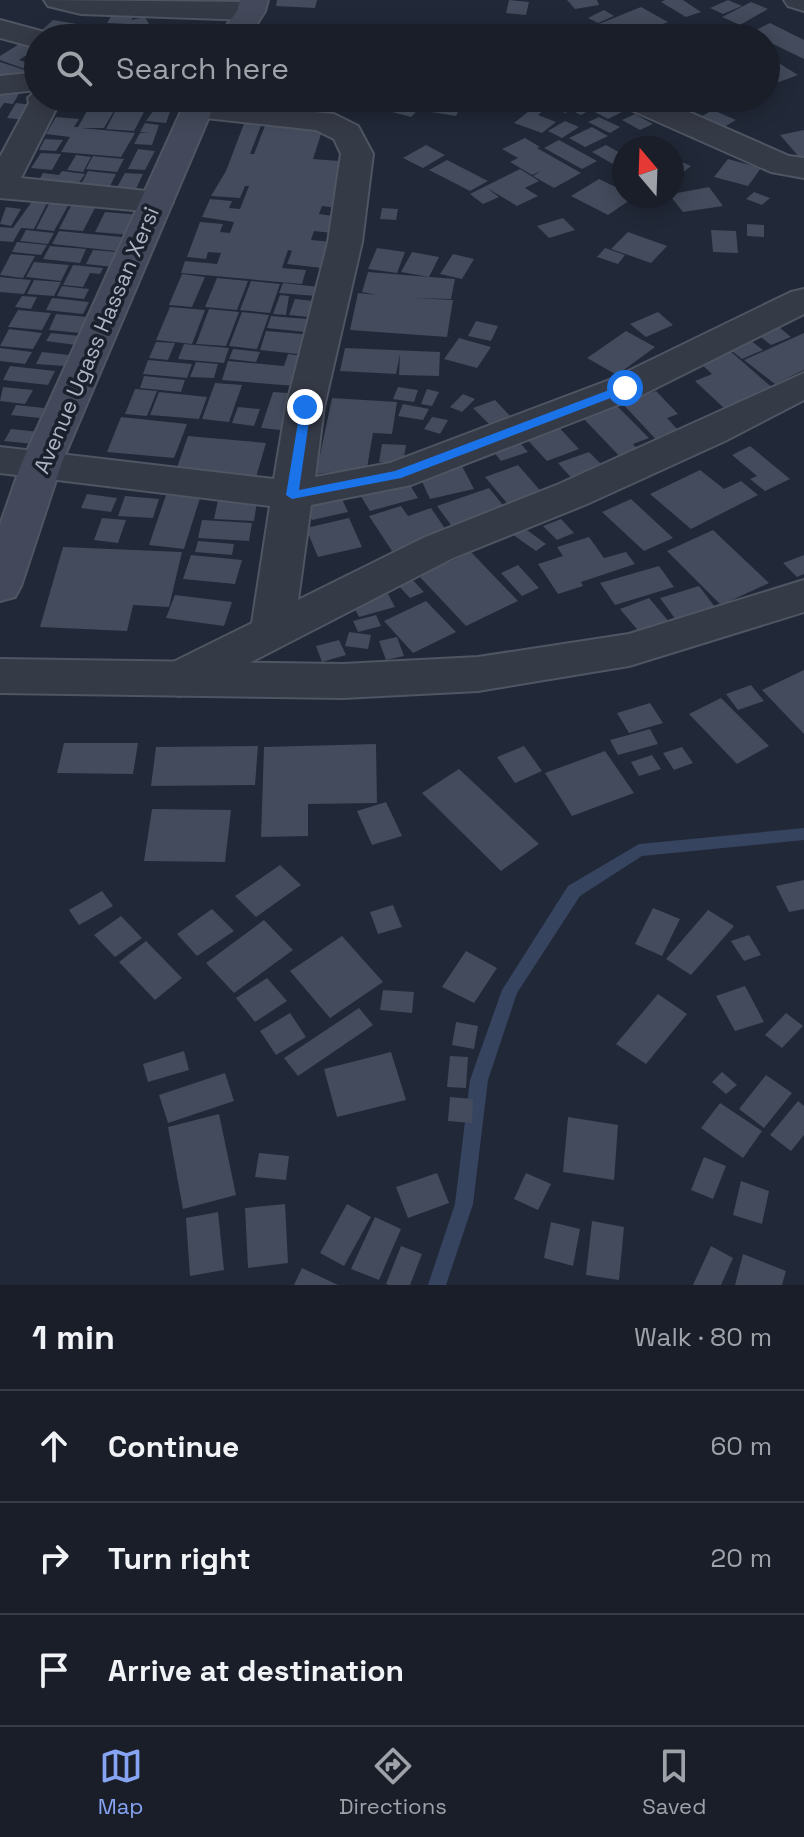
<!DOCTYPE html>
<html lang="en">
<head>
<meta charset="utf-8">
<style>
	body { margin:0; font-family:"Space Grotesk",sans-serif; background:#262b35; color:#f1f3f6 }
	.compass { position:absolute; left:612px; top:136px; width:72px; height:72px; border-radius:50%; background:#191e29; box-shadow:0 4px 20px #0003; rotate:341deg }
	.stop { position:absolute; width:24px; height:24px; margin:-18px; border:6px solid #1a73e8; border-radius:50%; background:#fff }
	.stop.end { background:#1a73e8; border-color:#fff; box-shadow:0 2px 8px #0008 }
	.list { margin:0; padding:0; list-style:none }
	h2 { display:flex; justify-content:space-between; align-items:center; height:104px; margin:0; padding:0 32px; font-size:34px }
	h2 small { font-size:26px; font-weight:400; color:#9fa2a8 }
	.list li { display:grid; grid-template-columns:52px 1fr auto; gap:24px; align-items:center; box-sizing:border-box; height:112px; padding:0 32px; border-top:2px solid #373c46 }
	.list b { display:block; font-size:30px; white-space:nowrap }
	.list em { font-size:26px; font-style:normal; color:#9fa2a8 }
	.icon { flex:none; width:44px; height:44px; fill:none; stroke:currentColor; stroke-width:2; stroke-linecap:round; stroke-linejoin:round }
	.map { position:relative; flex:none; width:804px; height:1285px; overflow:hidden }
	.search { position:absolute; background:#191e29; box-shadow:0 4px 20px #0003; left:24px; right:24px; top:24px; height:88px; display:flex; align-items:center; gap:20px; box-sizing:border-box; padding:0 28px; border-radius:44px; color:#9fa2a8; font-size:30px }
	.sheet { height:440px; background:#191e29 }
	nav { display:flex; justify-content:space-around; align-items:center; box-sizing:border-box; height:112px; border-top:2px solid #373c46; background:#191e29; font-size:22px; color:#9fa2a8 }
	nav a { display:grid; justify-items:center; gap:4px }
	nav .on { color:#86a4f2 }
	.map>svg:first-child { display:block }
</style>
</head>
<body>
<div class="map">
<svg width="804" height="1285" viewBox="0 0 804 1285">
	<rect width="100%" height="100%" fill="#212837"/>
	<g fill="none" stroke-linecap="round" stroke-linejoin="round">
		<path fill="#37445f" fill-rule="evenodd" d="M804,828V840L642,856L580,896L517,993L488,1080L473,1204L446,1285H428L455,1204L470,1080L502,990L568,886L639,844Z"/>
	</g>
	<g fill="#434b5c">
		<path d="M277,0H317L315,8L276,6Z"/>
		<path d="M509,0L529,2L526,15L506,13Z"/>
		<path d="M567,0H597L599,5L575,9Z"/>
		<path d="M665,0H683L701,12L686,17L661,2Z"/>
		<path d="M728,0L742,6L723,14L710,8Z"/>
		<path d="M751,2L768,9L740,25L722,17Z"/>
		<path d="M641,7L668,22L628,38L599,24Z"/>
		<path d="M604,10L614,16L598,23L588,18Z"/>
		<path d="M113,13L134,16L131,20L145,17L150,26L132,30L129,24L107,23Z"/>
		<path d="M53,20L77,24L73,29L79,30L72,37L41,31Z"/>
		<path d="M770,23L804,40V59L750,33Z"/>
		<path d="M105,24L109,34L93,37L89,26Z"/>
		<path d="M203,24L208,33L177,38L172,29Z"/>
		<path d="M723,24L748,38H686Z"/>
		<path d="M659,28L676,38L637,36Z"/>
		<path d="M118,32L160,34L159,38H115Z"/>
		<path d="M27,39L38,43V61L25,56L19,60L32,64L25,69L0,60V56Z"/>
		<path d="M0,62L28,71L11,83L0,80Z"/>
		<path d="M777,62L798,75L779,82L766,74V67Z"/>
		<path d="M0,91L20,92L13,104L4,103L0,109Z"/>
		<path d="M124,98H172L168,107L122,103Z"/>
		<path d="M314,98H355L350,108L312,103Z"/>
		<path d="M392,98H429L411,117L381,109Z"/>
		<path d="M432,98H465L456,116L425,111Z"/>
		<path d="M552,98H561L588,111L581,115L571,110L565,113L543,103Z"/>
		<path d="M611,98H619L634,106L608,119L589,109Z"/>
		<path d="M16,103L34,105L25,120L7,118Z"/>
		<path d="M91,104L117,106L104,128H81L135,133L121,157L61,152L70,137L46,134L56,117L79,119L74,127H78Z"/>
		<path d="M118,106L146,108L134,131L106,129Z"/>
		<path d="M156,107L171,109L166,123L146,121Z"/>
		<path d="M534,107L544,110L538,115L556,122L542,133L514,123Z"/>
		<path d="M713,110L736,120L724,127L702,116Z"/>
		<path d="M635,114L653,124L640,130L622,120Z"/>
		<path d="M599,117L620,127L610,133L588,122Z"/>
		<path d="M245,121L262,123L250,154H254L266,123L323,128L313,159L354,162L338,208L322,206L319,214L334,216L332,233L314,231L311,240L333,242L322,268L287,264L292,251L288,250L282,268L306,270L302,284L181,273L185,261L217,264L221,253L208,252L206,259L187,257L200,222L223,224L220,232L230,233L234,222L202,217L210,199L232,201L229,208L240,209L249,186H245L240,198L211,196L226,171Z"/>
		<path d="M565,121L579,127L562,138L548,131Z"/>
		<path d="M145,123L159,125L152,145L134,144L140,133H149L140,132Z"/>
		<path d="M592,127L608,136L585,147L569,138Z"/>
		<path d="M804,130V158H800L780,135Z"/>
		<path d="M525,138L540,147L537,148L581,173L554,188L533,176L541,171L532,175L510,162L518,158L502,149Z"/>
		<path d="M45,139L63,140L56,151L39,150Z"/>
		<path d="M559,140L597,161L582,169L544,148Z"/>
		<path d="M426,145L445,155L423,168L403,158Z"/>
		<path d="M606,145L624,155V164L618,167L592,152Z"/>
		<path d="M138,149L155,151L145,170L128,169Z"/>
		<path d="M41,153L61,154L52,170L31,168Z"/>
		<path d="M76,155L91,157L83,172L67,170Z"/>
		<path d="M93,156L124,159L117,172L86,169Z"/>
		<path d="M672,158L691,166L672,181Z"/>
		<path d="M728,159L761,168L748,186L714,177Z"/>
		<path d="M447,160L488,181L470,191L429,170Z"/>
		<path d="M520,169L539,181L525,188L538,196L517,206L487,188L499,197L483,204L470,194Z"/>
		<path d="M62,171L85,174L76,187L39,180L43,173L59,175Z"/>
		<path d="M88,171L116,174L109,188L80,186Z"/>
		<path d="M125,173L143,174L135,191L116,189Z"/>
		<path d="M599,179L624,191V196H636L608,215L571,196Z"/>
		<path d="M709,187L723,206L683,212L672,198V194Z"/>
		<path d="M754,192L770,198L762,205L746,199Z"/>
		<path d="M33,200L48,201L34,229L21,228L13,242L0,241V227L13,228Z"/>
		<path d="M51,200L70,202L54,231L36,229Z"/>
		<path d="M73,202L97,204L83,231L59,229Z"/>
		<path d="M6,207L21,209L11,226L0,224Z"/>
		<path d="M382,208L398,209L396,220L380,219Z"/>
		<path d="M105,212L141,215L132,235L95,232Z"/>
		<path d="M563,218L575,230L549,238L537,226Z"/>
		<path d="M747,224L764,225V237L747,236Z"/>
		<path d="M26,230L54,233L48,244L20,241Z"/>
		<path d="M711,230L736,231L738,253L713,252Z"/>
		<path d="M59,231L122,237L116,251L52,244Z"/>
		<path d="M628,232L667,246L651,263L611,249Z"/>
		<path d="M17,242L47,245L41,255L12,252Z"/>
		<path d="M50,246L86,249L80,263L43,259Z"/>
		<path d="M377,248L405,252L397,273L368,269Z"/>
		<path d="M605,248L625,255L618,264L597,257Z"/>
		<path d="M93,250L129,253L122,268L86,264Z"/>
		<path d="M412,252L439,257L429,277L401,272Z"/>
		<path d="M11,254L35,256L23,278L0,275Z"/>
		<path d="M453,254L474,259L462,279L440,274Z"/>
		<path d="M34,262L69,265L61,281L26,277Z"/>
		<path d="M73,265L103,268L100,274L90,273L83,287L63,285Z"/>
		<path d="M368,272L455,279L451,299L414,298L453,300L447,337L350,330L358,293L377,295L362,292Z"/>
		<path d="M182,274L205,277L192,307L169,305Z"/>
		<path d="M0,277L31,280L24,294L0,292Z"/>
		<path d="M217,278L248,281L237,310L205,307Z"/>
		<path d="M34,280L61,282L54,296L27,294Z"/>
		<path d="M251,281L280,284L270,313L240,310Z"/>
		<path d="M283,283L319,287L316,296L279,293Z"/>
		<path d="M62,286L89,289L84,299L57,296Z"/>
		<path d="M280,295L289,296L286,315L273,314Z"/>
		<path d="M22,296L37,297L31,309L15,307Z"/>
		<path d="M52,298L89,302L83,314L46,310Z"/>
		<path d="M295,299L324,302L319,318L289,315Z"/>
		<path d="M170,307L205,310L192,344L156,340Z"/>
		<path d="M209,309L239,312L226,346L196,344Z"/>
		<path d="M18,310L51,313L42,330L8,327Z"/>
		<path d="M242,312L269,315L257,349L229,346Z"/>
		<path d="M658,312L673,325L646,337L630,324Z"/>
		<path d="M56,314L88,317L80,333L49,330Z"/>
		<path d="M271,316L319,320L315,333L267,328Z"/>
		<path d="M476,321L498,326L491,341L468,336Z"/>
		<path d="M773,322L791,337L771,345L752,330Z"/>
		<path d="M9,329L42,333L33,349L0,346Z"/>
		<path d="M266,331L314,335L308,355L260,350Z"/>
		<path d="M626,331L655,347L617,375L587,358Z"/>
		<path d="M51,333L80,336L76,345L46,341Z"/>
		<path d="M804,333V370L775,384L744,360Z"/>
		<path d="M742,334L763,350L742,359L722,343Z"/>
		<path d="M459,338L491,347L477,368L444,359Z"/>
		<path d="M156,342L175,343L168,360L149,358Z"/>
		<path d="M184,344L229,348L224,363L178,359Z"/>
		<path d="M0,348L32,352L25,364L0,361Z"/>
		<path d="M345,348L440,352L439,376L399,375L400,354L396,374L340,371Z"/>
		<path d="M233,349L260,352L256,362L229,359Z"/>
		<path d="M729,350L775,390L726,410L695,381L712,374L699,362Z"/>
		<path d="M42,352L69,355L64,366L36,364Z"/>
		<path d="M288,354L304,356L295,386L222,380L228,361L284,366Z"/>
		<path d="M148,360L192,364L187,378L143,374Z"/>
		<path d="M196,362L218,364L214,378L190,377Z"/>
		<path d="M10,366L55,371L48,385L3,380Z"/>
		<path d="M144,376L185,380L181,392L140,388Z"/>
		<path d="M215,383L242,385L229,422L202,419Z"/>
		<path d="M3,387L33,390L25,404L0,401Z"/>
		<path d="M398,387L418,390L414,402L393,399Z"/>
		<path d="M135,389L157,391L147,416L125,414Z"/>
		<path d="M427,389L439,392L432,406L421,404Z"/>
		<path d="M656,391L678,414L667,418L686,439L663,447L621,402Z"/>
		<path d="M159,392L207,397L199,419L150,415Z"/>
		<path d="M273,392L301,394L290,431L261,428Z"/>
		<path d="M463,394L475,399L462,412L450,407Z"/>
		<path d="M332,398L397,402L392,434L373,433L367,468L316,474Z"/>
		<path d="M495,400L514,420L493,428L473,408Z"/>
		<path d="M614,403L649,438L633,444L646,458L628,465L581,416Z"/>
		<path d="M403,404L429,409L423,420L398,416Z"/>
		<path d="M16,405L44,408L40,418L11,415Z"/>
		<path d="M238,407L260,409L254,426L232,423Z"/>
		<path d="M121,417L187,424L174,458L107,452Z"/>
		<path d="M432,417L448,420L440,434L424,429Z"/>
		<path d="M554,422L579,449L547,461L522,434Z"/>
		<path d="M11,429L40,432L34,444L4,441Z"/>
		<path d="M188,436L266,443L255,481L175,473Z"/>
		<path d="M515,437L528,452L501,461L489,446Z"/>
		<path d="M382,444L406,445L403,464L379,462Z"/>
		<path d="M750,446L790,479L765,491L750,479L757,476L732,455Z"/>
		<path d="M589,452L608,471L576,483L558,463Z"/>
		<path d="M518,465L545,496L512,509L485,477Z"/>
		<path d="M462,466L474,489L430,499L419,475Z"/>
		<path d="M700,470L724,489L741,481L758,495L691,529L650,494Z"/>
		<path d="M408,482L418,498L370,511L360,495Z"/>
		<path d="M489,488L507,510L454,529L437,506Z"/>
		<path d="M87,494L117,498L111,512L81,508Z"/>
		<path d="M166,495L200,498L184,549L149,545Z"/>
		<path d="M125,496L159,499L153,518L118,516Z"/>
		<path d="M342,499L348,512L312,520L306,508Z"/>
		<path d="M631,499L673,538L644,551L602,512Z"/>
		<path d="M218,500L257,502L254,521L214,519Z"/>
		<path d="M401,506L408,516L431,508L448,533L392,551L369,516Z"/>
		<path d="M102,518L126,520L118,543L94,540Z"/>
		<path d="M349,518L362,547L318,557L306,528Z"/>
		<path d="M561,519L574,533L557,540L543,526Z"/>
		<path d="M202,520L252,523L249,541L198,538Z"/>
		<path d="M520,525L546,544L536,551L509,532Z"/>
		<path d="M713,530L769,583L721,605L667,551Z"/>
		<path d="M589,537L604,558L626,552L635,564L581,582L583,586L558,594L538,564L563,556L557,547Z"/>
		<path d="M198,541L234,544L232,555L195,552Z"/>
		<path d="M63,547L182,552L169,607L133,605L127,631L40,627Z"/>
		<path d="M471,552L518,601L466,626L419,576Z"/>
		<path d="M191,555L242,560L235,584L183,579Z"/>
		<path d="M804,555V574L797,577L783,563Z"/>
		<path d="M518,565L539,588L522,596L501,573Z"/>
		<path d="M659,566L674,587L615,605L600,583Z"/>
		<path d="M410,577L424,592L410,598L396,583Z"/>
		<path d="M699,586L721,615L681,627L660,598Z"/>
		<path d="M388,594L395,607L359,617L352,603Z"/>
		<path d="M175,595L232,602L224,626L166,618Z"/>
		<path d="M649,598L670,623L641,634L620,609Z"/>
		<path d="M426,601L456,632L413,653L384,621Z"/>
		<path d="M376,615L381,626L358,632L353,621Z"/>
		<path d="M349,632L371,635L368,649L345,646Z"/>
		<path d="M397,637L404,656L386,660L379,641Z"/>
		<path d="M339,640L346,655L322,662L316,646Z"/>
		<path d="M804,670V734L762,690Z"/>
		<path d="M751,685L764,701L738,710L726,694Z"/>
		<path d="M721,698L769,746L737,764L689,714Z"/>
		<path d="M650,703L663,723L629,733L617,713Z"/>
		<path d="M650,729L658,744L618,755L610,740Z"/>
		<path d="M64,743H138L133,774L57,773Z"/>
		<path d="M376,744L377,803L308,804V836L261,837L264,747Z"/>
		<path d="M258,746L255,785L151,786L156,747Z"/>
		<path d="M524,746L542,771L515,783L497,757Z"/>
		<path d="M682,747L693,763L674,770L663,753Z"/>
		<path d="M605,751L634,793L572,816L545,773Z"/>
		<path d="M652,755L661,769L639,776L631,762Z"/>
		<path d="M459,769L539,844L501,871L422,793Z"/>
		<path d="M386,802L402,836L372,845L357,811Z"/>
		<path d="M152,809L231,810L225,862L144,861Z"/>
		<path d="M280,865L301,885L256,917L235,896Z"/>
		<path d="M804,880V909L789,912L776,886Z"/>
		<path d="M102,891L113,906L79,925L69,910Z"/>
		<path d="M393,905L402,927L378,934L370,912Z"/>
		<path d="M653,908L680,919L662,956L635,944Z"/>
		<path d="M212,909L234,931L197,956L177,934Z"/>
		<path d="M708,910L734,926L691,975L666,959Z"/>
		<path d="M121,916L142,938L115,957L94,935Z"/>
		<path d="M264,920L293,950L234,993L206,963Z"/>
		<path d="M749,935L761,955L744,961L731,941Z"/>
		<path d="M342,936L383,982L330,1018L290,971Z"/>
		<path d="M146,941L182,978L155,1000L119,962Z"/>
		<path d="M466,951L497,968L474,1003L442,987Z"/>
		<path d="M267,978L287,1001L255,1022L236,998Z"/>
		<path d="M745,986L764,1022L735,1031L716,996Z"/>
		<path d="M383,990L414,992L412,1013L380,1010Z"/>
		<path d="M658,994L687,1014L646,1064L616,1044Z"/>
		<path d="M359,1008L373,1025L298,1076L284,1058Z"/>
		<path d="M290,1013L306,1037L276,1055L260,1031Z"/>
		<path d="M786,1013L803,1026L782,1048L765,1035Z"/>
		<path d="M456,1022L478,1026L474,1049L452,1045Z"/>
		<path d="M184,1051L189,1070L148,1082L143,1064Z"/>
		<path d="M391,1052L406,1100L337,1117L324,1069Z"/>
		<path d="M450,1056L468,1057L466,1088L447,1087Z"/>
		<path d="M722,1072L737,1085L726,1094L712,1082Z"/>
		<path d="M225,1073L234,1101L168,1123L159,1095Z"/>
		<path d="M766,1075L792,1093L764,1128L739,1109Z"/>
		<path d="M450,1097L473,1099L472,1123L448,1121Z"/>
		<path d="M798,1101L804,1106V1135L791,1151L770,1135Z"/>
		<path d="M720,1103L762,1131L743,1158L701,1128Z"/>
		<path d="M219,1114L236,1195L183,1209L168,1127Z"/>
		<path d="M568,1117L618,1125L614,1180L563,1172Z"/>
		<path d="M259,1153L289,1156L286,1180L255,1177Z"/>
		<path d="M704,1157L726,1166L713,1199L691,1190Z"/>
		<path d="M437,1173L449,1203L408,1218L396,1187Z"/>
		<path d="M526,1173L551,1184L538,1210L514,1199Z"/>
		<path d="M741,1181L769,1191L762,1224L733,1215Z"/>
		<path d="M285,1204L288,1263L248,1268L245,1208Z"/>
		<path d="M347,1204L371,1217L344,1266L320,1253Z"/>
		<path d="M218,1212L224,1270L190,1276L186,1218Z"/>
		<path d="M375,1217L401,1229L379,1280L351,1269Z"/>
		<path d="M592,1221L624,1227L619,1280L586,1275Z"/>
		<path d="M551,1222L580,1229L573,1266L544,1258Z"/>
		<path d="M401,1246L422,1254L410,1285H389L386,1284Z"/>
		<path d="M711,1246L733,1258L721,1285H693Z"/>
		<path d="M743,1254L786,1271L782,1285H735Z"/>
		<path d="M302,1268L338,1285H294Z"/>
	</g>
	<g fill="none" stroke-linecap="round" stroke-linejoin="round">
		<defs>
			<g id="minor">
				<path d="M44,0L251,2L261,5L265,11L261,17L251,20L81,14L48,6Z"/>
				<path d="M784,0H804V11L788,6Z"/>
				<path d="M0,20L48,33L52,38H38V48L0,38Z"/>
				<path d="M38,72V98H58L59,103L21,178L156,192L168,195L173,202L168,209L156,212L0,198V157L29,103L28,98L37,90L0,94V76Z"/>
				<path d="M616,98H657L789,156L804,158V178L771,172L620,105Z"/>
				<path d="M198,100L334,114L358,126L373,154L362,242L324,407L315,477L390,463L612,379L791,292L804,289V314L638,397L411,485L311,505L298,600L423,538L559,484L804,373V400L725,441L587,504L453,558L195,691L179,696L163,691L157,679L163,667L252,623L270,506L0,473V447L274,479L286,407L328,242L341,154L334,139L316,130L187,116L182,109L187,102Z"/>
			</g>
			<path id="tertiary" d="M804,580V612L629,666L478,691L343,698L0,693V659L343,664L478,657L629,634Z"/>
			<g id="secondary">
				<path d="M240,0H268L265,11L248,38H218L237,11Z"/>
				<path d="M187,98H217L62,462L21,586L15,597L0,601V525L22,462Z"/>
			</g>
		</defs>
		<use href="#minor" stroke="#4f5562" stroke-width="4"/>
		<use href="#tertiary" stroke="#4f5562" stroke-width="4"/>
		<use href="#secondary" stroke="#4f5562" stroke-width="4"/>
		<use href="#minor" fill="#353a47" fill-rule="evenodd"/>
		<use href="#tertiary" fill="#353a47" fill-rule="evenodd"/>
		<use href="#secondary" fill="#43495a" fill-rule="evenodd"/>
	</g>
	<path fill="#1a73e8" d="M625,384L629,385V391L401,478L292,499L286,495L301,404L311,407L299,490L395,471Z"/>
	<g text-anchor="middle" stroke-width="7" stroke-linejoin="round" paint-order="stroke">
		<g font-size="22" fill="#afb5c4" stroke="#1a202c">
			<text transform="translate(96 340) rotate(-67)" y="8">Avenue Ugass Hassan Xersi</text>
		</g>
	</g>
</svg>
<svg class="compass" viewBox="-18 -18 36 36"><path d="M0-13l5 13h-10z" fill="#e53935"/><path d="M0 13l5-13h-10z" fill="#9fa2a8"/></svg>
<div class="stop" style="left:625px;top:388px"></div>
<div class="stop end" style="left:305px;top:407px"></div>
<div class="search"><svg class="icon" aria-label="search" viewBox="0 0 24 24"><circle cx="10" cy="10" r="6"/><path d="M15 15l6 6"/></svg>Search here</div>
</div>
<section class="sheet">
<h2>1 min<small>Walk · 80 m</small></h2>
<ul class="list">
<li><svg class="icon" aria-label="ahead" viewBox="0 0 24 24"><path d="M12 20V5M6 11l6-6 6 6"/></svg><div><b>Continue</b></div><em>60 m</em></li>
<li><svg class="icon" aria-label="right" viewBox="0 0 24 24"><path d="M7 20v-9h11M14 6l5 5-5 5"/></svg><div><b>Turn right</b></div><em>20 m</em></li>
<li><svg class="icon" aria-label="arrive" viewBox="0 0 24 24"><path d="M6 21V4h12l-3 4 3 4H6"/></svg><div><b>Arrive at destination</b></div></li>
</ul>
</section>
<nav>
<a class="on"><svg class="icon" aria-label="map" viewBox="0 0 24 24"><path d="M3 6l6-2 6 2 6-2v14l-6 2-6-2-6 2zM9 4v14M15 6v14"/></svg>Map</a>
<a><svg class="icon" aria-label="directions" viewBox="0 0 24 24"><path d="M12 3l9 9-9 9-9-9zM9 14v-3h6M13 9l2 2-2 2"/></svg>Directions</a>
<a><svg class="icon" aria-label="saved" viewBox="0 0 24 24"><path d="M7 4h10v16l-5-4-5 4z"/></svg>Saved</a>
</nav>
</body>
</html>
